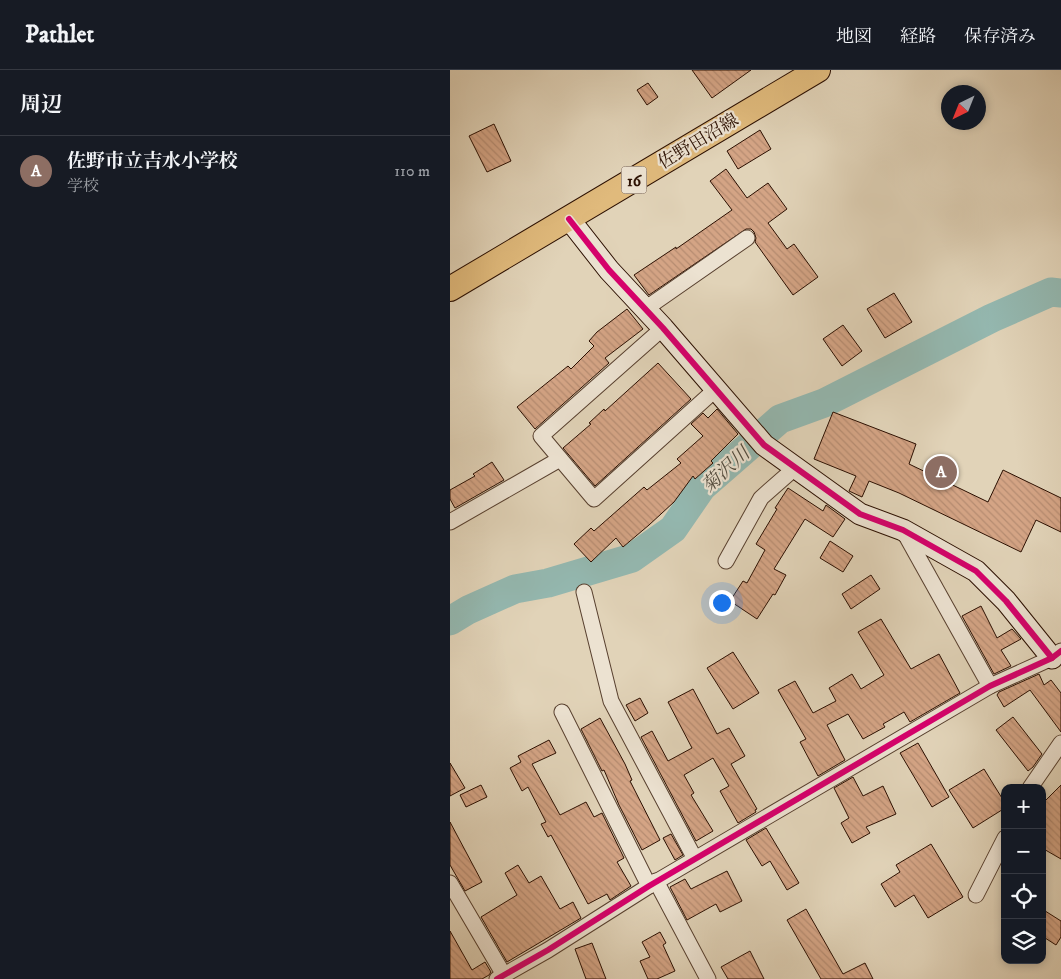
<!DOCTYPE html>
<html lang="ja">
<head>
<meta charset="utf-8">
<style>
	body { margin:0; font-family:"IM FELL DW Pica","Noto Serif JP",serif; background:#20242c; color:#f1f3f6 }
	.controls { position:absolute; right:15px; bottom:15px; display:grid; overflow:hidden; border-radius:10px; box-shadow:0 2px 8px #0003 }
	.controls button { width:45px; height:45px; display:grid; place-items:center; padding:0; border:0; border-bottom:1px solid #363941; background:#171b24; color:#f1f3f6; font:25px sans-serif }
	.compass { position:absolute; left:491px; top:15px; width:45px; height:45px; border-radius:50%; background:#171b24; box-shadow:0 2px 8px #0003; rotate:223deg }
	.you { position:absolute; left:271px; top:532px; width:18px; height:18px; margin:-12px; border:4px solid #fff; border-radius:50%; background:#1a73e8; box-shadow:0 0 0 8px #1a73e833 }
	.badge { display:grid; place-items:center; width:32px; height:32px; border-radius:50%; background:#d93025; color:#fff; font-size:16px; font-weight:700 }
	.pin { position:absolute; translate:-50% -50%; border:2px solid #fff; box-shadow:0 1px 5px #0006 }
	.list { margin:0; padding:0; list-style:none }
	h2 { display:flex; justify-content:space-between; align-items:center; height:65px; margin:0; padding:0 20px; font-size:21px }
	h2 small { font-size:16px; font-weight:400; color:#9ea1a6 }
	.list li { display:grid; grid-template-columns:32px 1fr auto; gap:15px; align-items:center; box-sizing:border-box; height:70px; padding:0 20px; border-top:1px solid #363941 }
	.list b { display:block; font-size:19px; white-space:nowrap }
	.list p { margin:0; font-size:16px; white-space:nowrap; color:#9ea1a6 }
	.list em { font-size:16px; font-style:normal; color:#9ea1a6 }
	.icon { flex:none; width:28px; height:28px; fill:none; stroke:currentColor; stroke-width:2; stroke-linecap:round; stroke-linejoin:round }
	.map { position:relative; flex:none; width:611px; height:909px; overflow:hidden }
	header { display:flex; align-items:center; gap:30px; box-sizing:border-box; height:70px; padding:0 25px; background:#171b24; border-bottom:1px solid #363941 }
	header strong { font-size:24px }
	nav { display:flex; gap:28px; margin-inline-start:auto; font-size:18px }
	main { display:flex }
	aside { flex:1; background:#171b24 }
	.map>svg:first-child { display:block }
</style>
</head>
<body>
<header>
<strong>Pathlet</strong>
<nav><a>地図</a><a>経路</a><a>保存済み</a></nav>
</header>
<main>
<aside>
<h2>周辺<small></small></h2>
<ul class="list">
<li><span class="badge" style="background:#8d6e63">A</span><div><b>佐野市立吉水小学校</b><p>学校</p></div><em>110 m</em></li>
</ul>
</aside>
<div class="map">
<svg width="611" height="909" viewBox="0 0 611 909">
	<defs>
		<pattern id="building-back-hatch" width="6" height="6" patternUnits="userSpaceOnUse" patternTransform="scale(1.25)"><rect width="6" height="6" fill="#d4a485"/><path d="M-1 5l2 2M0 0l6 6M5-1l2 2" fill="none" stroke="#b68c71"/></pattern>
	</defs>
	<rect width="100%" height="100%" fill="#e1d3b8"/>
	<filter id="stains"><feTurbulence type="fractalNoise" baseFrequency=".004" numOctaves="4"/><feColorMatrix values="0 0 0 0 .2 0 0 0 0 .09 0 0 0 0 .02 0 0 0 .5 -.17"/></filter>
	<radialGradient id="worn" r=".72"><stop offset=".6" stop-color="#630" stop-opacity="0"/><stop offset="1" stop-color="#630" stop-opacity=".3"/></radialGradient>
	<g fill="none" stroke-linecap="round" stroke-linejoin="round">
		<path stroke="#94b8b0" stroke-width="29" d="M0,551L18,540L65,519L98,513L182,488L223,459L252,417L330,349L374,333L542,248L601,222L611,223"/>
	</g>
	<g fill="url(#building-back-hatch)" stroke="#2b0f01">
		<path d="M242,0H301L262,28Z"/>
		<path d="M198,13L208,27L197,35L187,20Z"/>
		<path d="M44,54L61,91L37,102L19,66Z"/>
		<path d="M310,60L321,79L288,99L277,81Z"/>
		<path d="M276,99L297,128L318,113L337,139L318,153L337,179L344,174L368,207L343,225L305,172L306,168L304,162L301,159H296L199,225L184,205L226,177V179L282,140L260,111Z"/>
		<path d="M444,223L462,252L435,268L417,239Z"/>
		<path d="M177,239L193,259L155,288L159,293L85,359L67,337L118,296L121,299L144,276L139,271L147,262Z"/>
		<path d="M393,255L412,281L392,296L373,269Z"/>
		<path d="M208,293L241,329L145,416L113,378L141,354L139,353L154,339L155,341Z"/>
		<path d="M267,339L288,364L261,391L263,393L245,409L243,406L224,432L199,455L173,477L166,468L141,492L124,474L141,458L144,461L194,417L197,420L231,393L227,389L253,366L241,354L253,343L258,348Z"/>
		<path d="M383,342L466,374L459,394L538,432L553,400L611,428V462L586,450L571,482L449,423L419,411L412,427L399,421L406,406L364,389Z"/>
		<path d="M42,392L54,410L5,438L0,429V420L25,406L23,404Z"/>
		<path d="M338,418L373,441L376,435L395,449L383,467L355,449L324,499L336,505L325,525L323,524L307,549L280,531L293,511L297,513L315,480L306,474L327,439L325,438Z"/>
		<path d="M380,471L403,486L393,502L370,488Z"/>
		<path d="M421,505L430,519L401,539L392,524Z"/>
		<path d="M531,536L547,568L562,559L571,569L551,580L561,596L544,604L512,546Z"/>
		<path d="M431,549L461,599L489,584L510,623L460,652L454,642L433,654L435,657L413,669L398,644L377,655L395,690L368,706L350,672L356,669L328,620L345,611L363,643L386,631L379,618L402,604L411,619L434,605L408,562Z"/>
		<path d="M283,582L309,623L283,639L257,598Z"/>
		<path d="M589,604L594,615L601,610L611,623V662L580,620L554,637L547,625L549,622Z"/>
		<path d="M243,619L267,664L279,658L295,686L281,694L307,739L305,740L306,742L288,753L270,721L279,716L263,688L234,705L244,723L241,725L263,761L246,771L191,667L202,661L218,691L242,678L218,632Z"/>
		<path d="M190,628L198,643L185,651L176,635Z"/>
		<path d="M563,647L592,684L583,697L578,701L546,660Z"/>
		<path d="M150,648L175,694L182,710L180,711L210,770L192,780L169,735L154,700L152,701L131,659Z"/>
		<path d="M99,670L106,683L82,694L110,745L136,732L144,747L152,743L174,788L167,792L181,816L160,830L157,824L138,834L101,765L98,767L91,754L96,752L78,717L72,721L60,698L71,692L68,686Z"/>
		<path d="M468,673L499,727L482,737L450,683Z"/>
		<path d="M0,693L15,718L0,726Z"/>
		<path d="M534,699L555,733V738L523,758L499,720Z"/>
		<path d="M403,707L413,726L433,716L446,744L416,757L420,763L402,773L391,753L399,748L384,718Z"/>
		<path d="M31,715L37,727L16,737L10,725Z"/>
		<path d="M611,715V789L592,778V734Z"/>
		<path d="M0,752L32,812L15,821L0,795Z"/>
		<path d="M316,758L349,813L337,820L320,791L312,796L296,770Z"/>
		<path d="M221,764L233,785L225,790L213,768Z"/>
		<path d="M481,774L513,827L478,848L464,825L445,837L431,814L450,802L446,795Z"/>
		<path d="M68,795L79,813L91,806L110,839L123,832L131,848L57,892L31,847L67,825L55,803Z"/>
		<path d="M277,801L292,831L270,842L266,834L237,850L220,817L235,809L241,819Z"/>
		<path d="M356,839L393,904L415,893L423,909H371L337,850Z"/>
		<path d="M592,839L611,851V867L606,875L592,866Z"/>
		<path d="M0,861L22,900L35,892L41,902L39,905L32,909H0Z"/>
		<path d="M210,862L216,873L213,875L225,901L207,909H198L190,891L200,887L192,872Z"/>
		<path d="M142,873L156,909H136L125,879Z"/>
		<path d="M300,881L314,909H278L271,897Z"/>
	</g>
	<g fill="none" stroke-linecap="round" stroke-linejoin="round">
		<defs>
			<g id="street">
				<path d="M195,239L297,168"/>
				<path d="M213,258L91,366L144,429L265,320"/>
				<path d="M0,452L110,389"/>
				<path d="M453,460L540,616"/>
				<path d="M276,491L311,428L345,398"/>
				<path d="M134,522L161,631L245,789"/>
				<path d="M112,642L199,816"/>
				<path d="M580,718L611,673"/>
				<path d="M206,811L258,909"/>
				<path d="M0,813L54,905"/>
				<path d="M526,825L555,768"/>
				<path d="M47,909L98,880L199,816L540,616L602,588L611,581"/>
			</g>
			<path id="secondary" d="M119,149L159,200L213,258L314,375L410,444L453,460L526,501L556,531L602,588"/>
			<path id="primary" d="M0,219L368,0"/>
		</defs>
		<use href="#street" stroke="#58402f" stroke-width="17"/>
		<use href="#secondary" stroke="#2b0f01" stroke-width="23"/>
		<use href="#primary" stroke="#2b0f01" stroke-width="26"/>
		<use href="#street" stroke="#ece2d1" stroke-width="15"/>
		<use href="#secondary" stroke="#ece2d1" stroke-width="21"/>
		<use href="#primary" stroke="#e0ba7c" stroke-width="24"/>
		<defs>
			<g id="cycleway">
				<path d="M119,149L159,200L213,258L314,375L410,444L453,460L526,501L556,531L602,588"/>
				<path d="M47,909L98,880L199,816L540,616L602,588L611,581"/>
			</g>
		</defs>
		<use href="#cycleway" stroke="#ece2d1" stroke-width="9"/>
		<use href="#cycleway" stroke="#d6006c" stroke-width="6"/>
	</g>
	<g text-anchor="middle" stroke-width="4.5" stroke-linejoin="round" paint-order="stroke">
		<rect fill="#ece2d1" stroke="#654e3f" stroke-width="1" x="171.5" y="96.5" width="25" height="27" rx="4"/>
		<g font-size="16" font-weight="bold" fill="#2b0f01">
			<text x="184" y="116">16</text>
		</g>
		<g font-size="18" fill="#2b0f01" stroke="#ece2d1">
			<text transform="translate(248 71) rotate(-31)" y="6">佐野田沼線</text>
		</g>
		<g font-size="19" font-style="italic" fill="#504a3e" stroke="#ece2d1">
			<text transform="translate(275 399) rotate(-43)" y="7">菊沢川</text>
		</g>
	</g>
	<rect width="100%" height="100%" filter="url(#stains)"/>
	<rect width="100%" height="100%" fill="url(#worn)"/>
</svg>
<div class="controls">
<button>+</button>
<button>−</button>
<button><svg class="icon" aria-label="locate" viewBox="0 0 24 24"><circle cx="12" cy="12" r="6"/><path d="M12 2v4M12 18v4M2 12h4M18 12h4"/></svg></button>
<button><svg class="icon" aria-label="layers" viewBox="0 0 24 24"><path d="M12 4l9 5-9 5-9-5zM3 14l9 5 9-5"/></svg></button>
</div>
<svg class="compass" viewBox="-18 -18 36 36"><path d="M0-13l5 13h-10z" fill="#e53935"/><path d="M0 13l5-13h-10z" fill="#9ea1a6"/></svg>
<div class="you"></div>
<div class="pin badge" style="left:491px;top:402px;background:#8d6e63">A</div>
</div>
</main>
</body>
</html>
